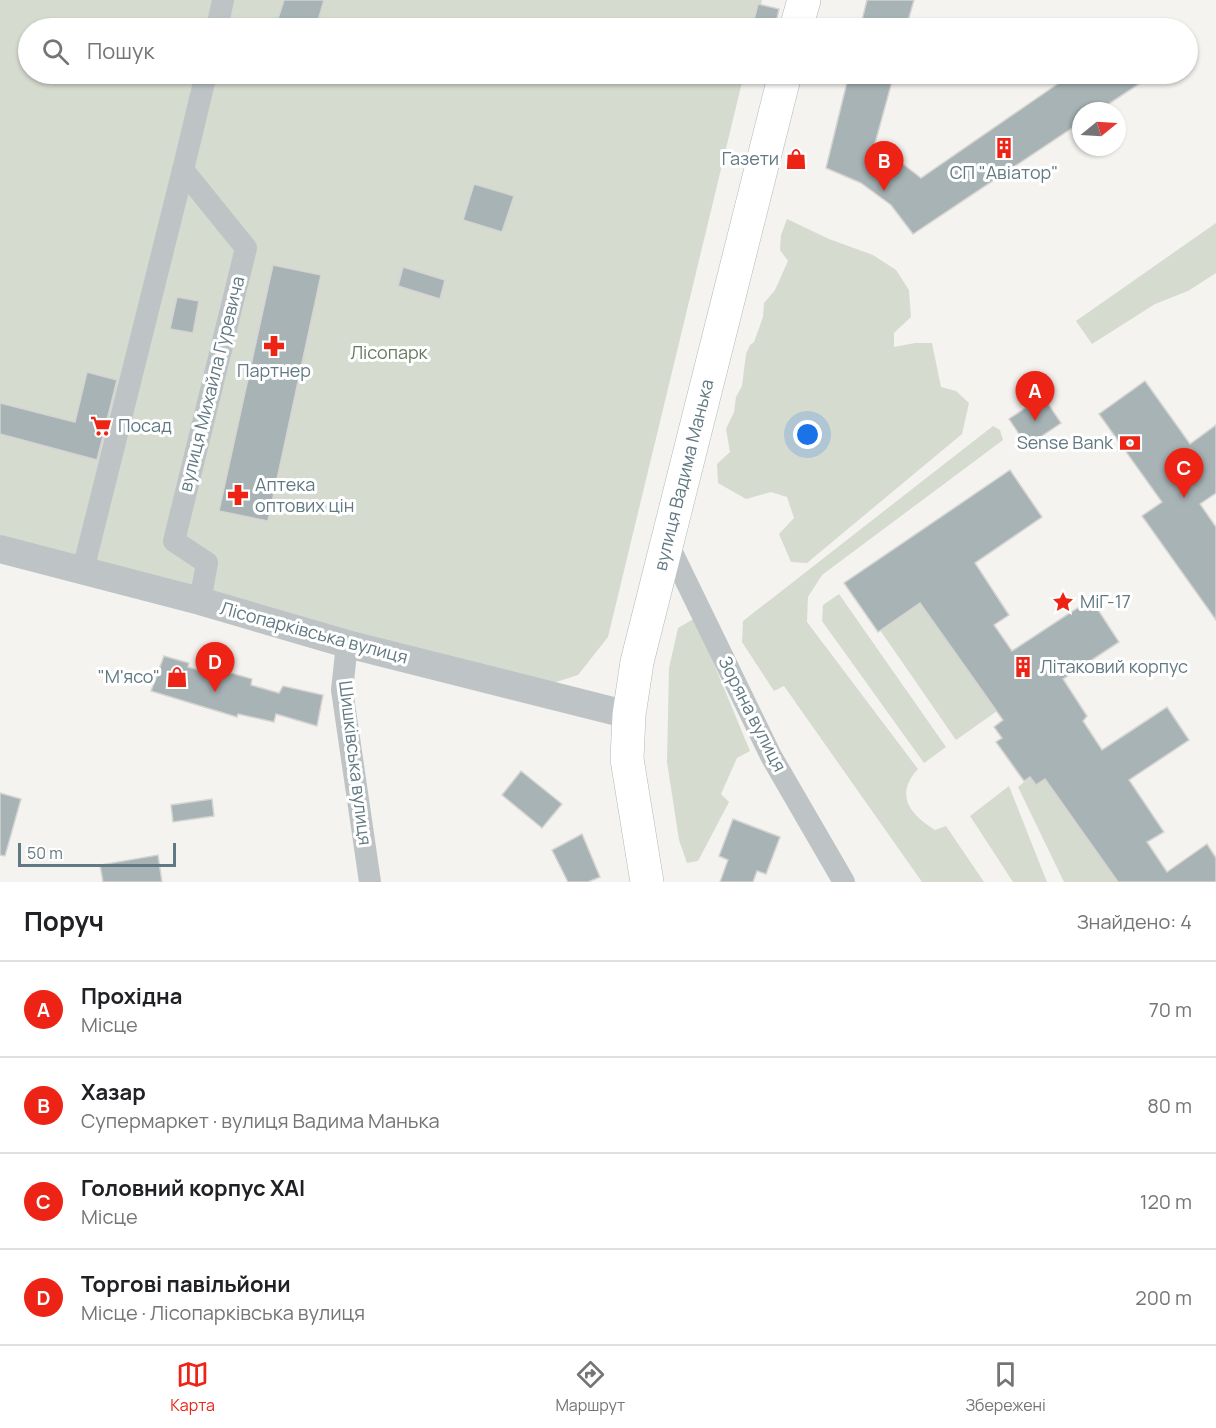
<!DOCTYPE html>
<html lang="uk">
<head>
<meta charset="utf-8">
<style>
	body { margin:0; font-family:Manrope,sans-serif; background:#f2f2f2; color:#202124 }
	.compass { position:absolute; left:1072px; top:102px; width:54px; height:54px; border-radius:50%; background:#fff; box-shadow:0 2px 4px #0004; rotate:72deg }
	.scale { position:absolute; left:18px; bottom:15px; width:158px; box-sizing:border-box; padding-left:6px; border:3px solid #617982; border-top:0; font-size:16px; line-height:21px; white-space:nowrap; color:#617982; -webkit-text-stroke:4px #fff; paint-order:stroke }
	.you { position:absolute; left:808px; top:435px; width:21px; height:21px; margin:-15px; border:4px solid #fff; border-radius:50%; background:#1a73e8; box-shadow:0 0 0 9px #1a73e833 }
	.badge { display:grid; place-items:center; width:39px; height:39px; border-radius:50%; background:#ed2316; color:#fff; font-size:20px; font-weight:700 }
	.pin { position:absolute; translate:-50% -50px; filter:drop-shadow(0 2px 3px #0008) }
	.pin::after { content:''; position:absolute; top:32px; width:21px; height:18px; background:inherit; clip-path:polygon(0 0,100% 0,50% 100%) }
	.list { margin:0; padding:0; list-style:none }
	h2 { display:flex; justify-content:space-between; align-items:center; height:78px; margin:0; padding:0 24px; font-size:26px }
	h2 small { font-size:20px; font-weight:400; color:#757577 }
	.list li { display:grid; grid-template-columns:39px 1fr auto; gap:18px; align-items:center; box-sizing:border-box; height:96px; padding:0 24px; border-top:2px solid #e0e0e0 }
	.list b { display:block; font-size:22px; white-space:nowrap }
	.list p { margin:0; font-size:20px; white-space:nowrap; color:#757577 }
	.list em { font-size:20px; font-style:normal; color:#757577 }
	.icon { flex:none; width:33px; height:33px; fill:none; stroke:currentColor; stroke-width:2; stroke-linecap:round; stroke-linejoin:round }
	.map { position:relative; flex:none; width:1216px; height:882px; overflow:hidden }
	.search { position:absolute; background:#fff; box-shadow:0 2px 4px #0004; left:18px; right:18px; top:18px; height:66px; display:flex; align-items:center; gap:15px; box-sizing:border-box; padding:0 21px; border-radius:33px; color:#757577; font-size:22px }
	.sheet { height:462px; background:#fff }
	nav { display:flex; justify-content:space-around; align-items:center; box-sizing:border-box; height:84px; border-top:2px solid #e0e0e0; background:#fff; font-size:16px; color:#757577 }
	nav a { display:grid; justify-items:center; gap:3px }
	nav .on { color:#ed2316 }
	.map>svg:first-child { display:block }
</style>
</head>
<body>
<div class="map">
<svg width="1216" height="882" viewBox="0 0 1216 882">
	<rect width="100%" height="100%" fill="#f4f3ef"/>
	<g fill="#d6dbd0">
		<path d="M0,0H762L755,28H28V74H744L608,637L578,675L550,684L0,541Z"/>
		<path d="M787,219L829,239L873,255L896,270L909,290L911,317L894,333V347L915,343H932L941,387L956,391L969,403L962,434L807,563L791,562L779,534L794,518L787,497L771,492L746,499L718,483L717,464L730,452L726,429L734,412L736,397L742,386L746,354L750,345L754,342L763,317L764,303L775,290L788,261L780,250L781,235Z"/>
		<path d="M1216,223V273L1188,291L1155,304L1092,344L1076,321Z"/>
		<path d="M993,426L1000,430L1003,440L822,575L808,597L807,622L918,769C894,795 910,814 935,830L946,826L984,882H922L784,686L774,691L742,642L743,621Z"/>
		<path d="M839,594L946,747L924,763L822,621L823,605Z"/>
		<path d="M920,603L997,711L956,740L880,630Z"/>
		<path d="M695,618L750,751L737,758L721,794L729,802L698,861L687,863L679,840L667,762L669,668L678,628Z"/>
		<path d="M1030,777L1036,785L1045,779L1118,882H1064L1018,787Z"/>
		<path d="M1009,786L1047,882H1013L970,816Z"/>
	</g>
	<g fill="#a7b3b5" stroke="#d5d4d2" stroke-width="1.5">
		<path d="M284,0H324L316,28H275Z"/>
		<path d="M867,0H914L906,28H860Z"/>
		<path d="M758,4L779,9L775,28H752Z"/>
		<path d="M849,74H894L874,147L890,154L921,178L1072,74H1132L1139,84L1098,111H1081V122L913,234L891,205L861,183L826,168Z"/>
		<path d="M474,184L514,196L502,232L463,220Z"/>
		<path d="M273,265L321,275L268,521L219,511Z"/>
		<path d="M403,267L445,280L440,299L398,286Z"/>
		<path d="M177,297L199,301L193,333L170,329Z"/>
		<path d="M87,372L117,380L97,460L0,434V403L75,422Z"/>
		<path d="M1145,381L1190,444L1216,425V493L1200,504L1216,527V620L1142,516L1162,502L1099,414Z"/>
		<path d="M1043,396L1061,423L1027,446L1009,419Z"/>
		<path d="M1010,470L1042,517L975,563L1009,615L994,625L1012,651L1091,599L1119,642L1063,679L1087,716L1083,721L1102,750L1167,707L1189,740L1129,780L1164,832L1147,842L1167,872L1207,844L1216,858V882H1118L1045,779L1036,785L1030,777L1024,781L996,742L1002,738L994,727L1003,720L920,603L878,632L844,583Z"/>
		<path d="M164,656L189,663L188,667L217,676L221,670L252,679L251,685L279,693L283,686L323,695L317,726L276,714L274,722L238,714L237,717L151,691Z"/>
		<path d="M521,771L562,804L542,828L502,795Z"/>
		<path d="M0,793L21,799L5,856L0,855Z"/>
		<path d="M212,799L214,816L173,822L171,805Z"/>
		<path d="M733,819L780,837L766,874L757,871L753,882H720L728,860L719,856Z"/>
		<path d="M582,834L600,877L588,882H568L552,850Z"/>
		<path d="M158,855L162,882H103L100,865Z"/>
	</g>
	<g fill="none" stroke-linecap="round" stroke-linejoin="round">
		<defs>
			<g id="primary">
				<path d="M796,28L804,0"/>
				<path d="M647,882L627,759L629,715L637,662L785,74"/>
			</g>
		</defs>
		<use href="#primary" stroke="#b2b8ba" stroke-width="34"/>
		<g stroke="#bec4c6" stroke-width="22">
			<path d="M217,28L223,0"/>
			<path d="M667,542L771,756L844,882"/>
			<path d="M83,570L183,170"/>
			<path d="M200,601L207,563L174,541L246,248L183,170L206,74"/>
			<path d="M347,644L342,690L370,882"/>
		</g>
		<path stroke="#bec4c6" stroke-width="28" d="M0,549L200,601L347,644L629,715"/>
		<use href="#primary" stroke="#fff" stroke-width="33"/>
	</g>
	<defs>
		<symbol id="building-bare" viewBox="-9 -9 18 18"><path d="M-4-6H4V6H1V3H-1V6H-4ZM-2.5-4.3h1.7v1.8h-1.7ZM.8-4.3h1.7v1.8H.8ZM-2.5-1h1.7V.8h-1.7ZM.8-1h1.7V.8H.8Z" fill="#ed2316" stroke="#fff" stroke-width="2.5" paint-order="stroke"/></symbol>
		<symbol id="shop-bare" viewBox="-9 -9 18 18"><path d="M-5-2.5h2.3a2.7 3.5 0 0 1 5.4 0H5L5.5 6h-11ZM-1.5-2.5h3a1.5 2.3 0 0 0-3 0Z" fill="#ed2316" stroke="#fff" stroke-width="2.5" paint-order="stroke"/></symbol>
		<symbol id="pharmacy-bare" viewBox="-9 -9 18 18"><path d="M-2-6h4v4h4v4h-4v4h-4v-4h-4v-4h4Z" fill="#ed2316" stroke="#fff" stroke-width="2.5" paint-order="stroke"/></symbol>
		<symbol id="supermarket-bare" viewBox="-9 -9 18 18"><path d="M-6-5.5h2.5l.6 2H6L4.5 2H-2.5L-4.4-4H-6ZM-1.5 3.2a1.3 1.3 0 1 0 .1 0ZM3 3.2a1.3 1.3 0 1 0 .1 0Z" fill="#ed2316" stroke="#fff" stroke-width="2.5" paint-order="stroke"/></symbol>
		<symbol id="bank-bare" viewBox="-9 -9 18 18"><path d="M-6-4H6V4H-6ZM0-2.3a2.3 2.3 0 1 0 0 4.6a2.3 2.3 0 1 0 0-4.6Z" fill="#ed2316" stroke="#fff" stroke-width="2.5" paint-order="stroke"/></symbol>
		<symbol id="sight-bare" viewBox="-9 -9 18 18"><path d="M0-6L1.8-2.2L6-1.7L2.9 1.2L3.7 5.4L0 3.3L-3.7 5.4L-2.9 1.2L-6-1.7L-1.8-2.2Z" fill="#ed2316" stroke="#fff" stroke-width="2.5" paint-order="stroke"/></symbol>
	</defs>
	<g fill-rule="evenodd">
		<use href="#building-bare" x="989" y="133" width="30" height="30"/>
		<use href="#shop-bare" x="781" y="144" width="30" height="30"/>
		<use href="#pharmacy-bare" x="259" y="331" width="30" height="30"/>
		<use href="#supermarket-bare" x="86" y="411" width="30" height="30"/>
		<use href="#bank-bare" x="1115" y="428" width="30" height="30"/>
		<use href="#pharmacy-bare" x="223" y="480" width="30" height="30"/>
		<use href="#sight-bare" x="1048" y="587" width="30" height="30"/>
		<use href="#building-bare" x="1008" y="652" width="30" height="30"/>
		<use href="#shop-bare" x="162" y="662" width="30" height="30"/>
	</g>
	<g text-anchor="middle" stroke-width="6" stroke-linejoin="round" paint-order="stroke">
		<g font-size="18" fill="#617982" stroke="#fff" text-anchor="start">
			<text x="779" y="165" text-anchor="end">Газети</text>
			<text x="1004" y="179" text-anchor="middle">СП "Авіатор"</text>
			<text x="274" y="377" text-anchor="middle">Партнер</text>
			<text x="118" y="432">Посад</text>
			<text x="1113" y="449" text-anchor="end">Sense Bank</text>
			<text x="255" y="491">Аптека<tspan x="255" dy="21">оптових цін</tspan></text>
			<text x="1080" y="608">МіГ-17</text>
			<text x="1040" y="673">Літаковий корпус</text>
			<text x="160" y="683" text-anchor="end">"М'ясо"</text>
		</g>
		<g font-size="18" fill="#697960" stroke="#fff">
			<text x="389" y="359">Лісопарк</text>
		</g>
		<g font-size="18" fill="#617982" stroke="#fff">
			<text transform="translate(212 384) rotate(-76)" y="6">вулиця Михайла Гуревича</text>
			<text transform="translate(684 475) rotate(-76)" y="6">вулиця Вадима Манька</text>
			<text transform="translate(314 633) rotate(15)" y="6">Лісопарківська вулиця</text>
			<text transform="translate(752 714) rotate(63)" y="6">Зоряна вулиця</text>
			<text transform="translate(355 763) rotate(83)" y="6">Шишківська вулиця</text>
		</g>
	</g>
</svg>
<svg class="compass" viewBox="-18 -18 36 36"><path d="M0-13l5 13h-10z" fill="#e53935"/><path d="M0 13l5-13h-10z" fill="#757577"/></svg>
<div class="scale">50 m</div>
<div class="you"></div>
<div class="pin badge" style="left:1035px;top:421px">A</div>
<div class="pin badge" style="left:884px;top:191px">B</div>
<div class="pin badge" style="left:1184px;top:498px">C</div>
<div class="pin badge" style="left:215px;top:692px">D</div>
<div class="search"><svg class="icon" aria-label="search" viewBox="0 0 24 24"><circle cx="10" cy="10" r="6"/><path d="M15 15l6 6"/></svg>Пошук</div>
</div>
<section class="sheet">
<h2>Поруч<small>Знайдено: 4</small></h2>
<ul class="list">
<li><span class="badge">A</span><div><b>Прохідна</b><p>Місце</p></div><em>70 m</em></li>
<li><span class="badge">B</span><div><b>Хазар</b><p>Супермаркет · вулиця Вадима Манька</p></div><em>80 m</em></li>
<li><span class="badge">C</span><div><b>Головний корпус ХАІ</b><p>Місце</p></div><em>120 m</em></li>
<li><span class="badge">D</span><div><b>Торгові павільйони</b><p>Місце · Лісопарківська вулиця</p></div><em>200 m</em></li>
</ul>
</section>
<nav>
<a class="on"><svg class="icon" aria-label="map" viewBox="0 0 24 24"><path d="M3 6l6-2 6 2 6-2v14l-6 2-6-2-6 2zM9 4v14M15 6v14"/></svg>Карта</a>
<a><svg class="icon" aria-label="directions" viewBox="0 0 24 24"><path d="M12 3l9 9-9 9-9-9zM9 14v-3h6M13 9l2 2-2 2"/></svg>Маршрут</a>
<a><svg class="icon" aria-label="saved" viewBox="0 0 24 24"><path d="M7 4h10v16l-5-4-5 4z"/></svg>Збережені</a>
</nav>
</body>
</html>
